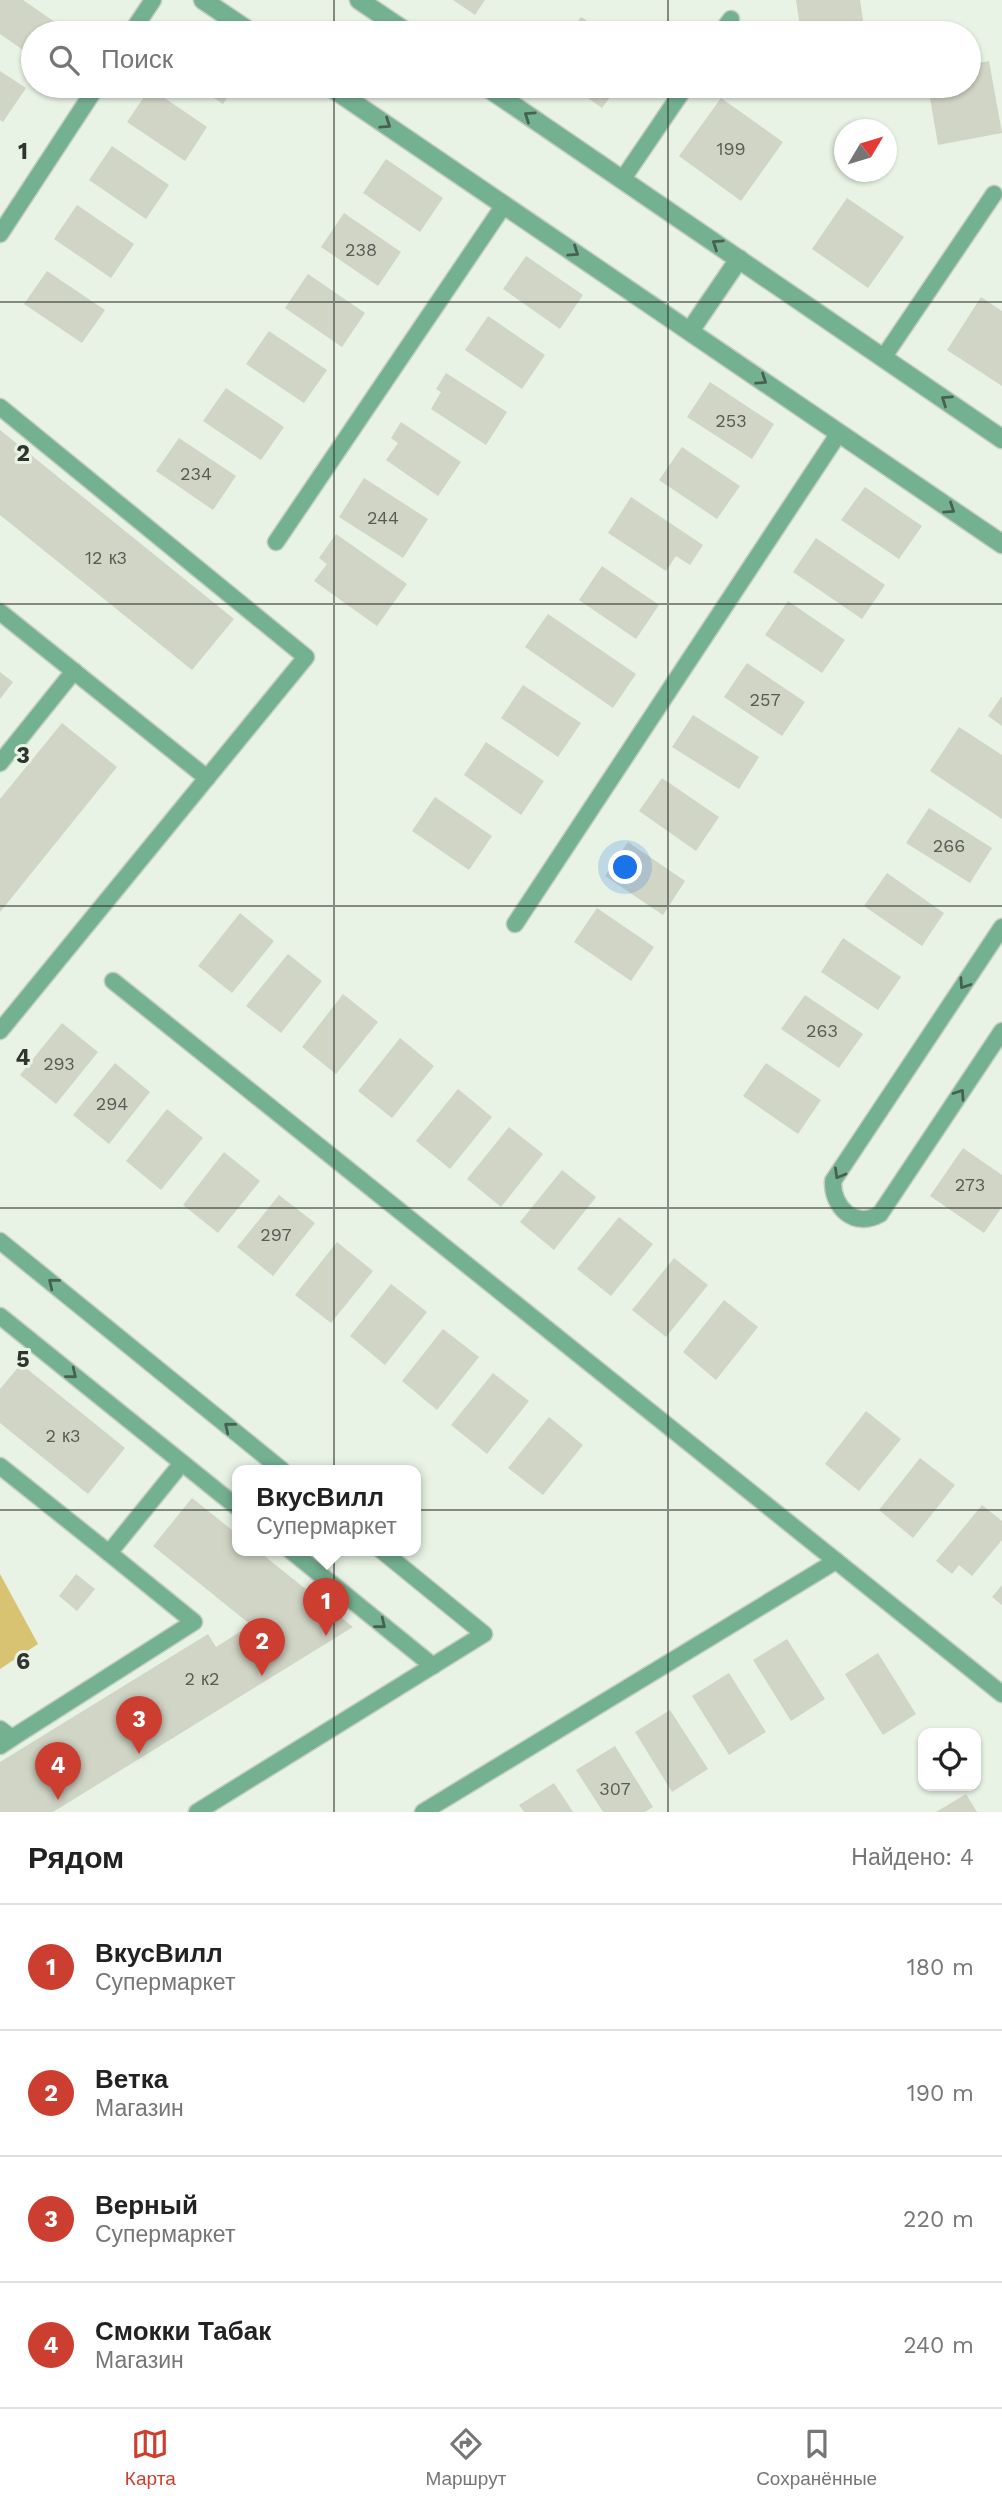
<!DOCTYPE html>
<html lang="ru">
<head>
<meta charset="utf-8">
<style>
	body { margin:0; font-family:"Work Sans",sans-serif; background:#f2f2f2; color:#222 }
	.controls { position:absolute; right:21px; bottom:21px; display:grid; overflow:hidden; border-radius:14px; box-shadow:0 2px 5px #0004 }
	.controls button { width:63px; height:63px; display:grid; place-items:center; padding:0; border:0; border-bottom:2px solid #e0e0e0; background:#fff; color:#222; font:35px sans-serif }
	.compass { position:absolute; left:834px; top:119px; width:63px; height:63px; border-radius:50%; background:#fff; box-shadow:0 2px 5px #0004; rotate:52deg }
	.you { position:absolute; left:626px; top:868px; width:24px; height:24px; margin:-18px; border:5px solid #fff; border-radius:50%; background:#1a73e8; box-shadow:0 0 0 10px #1a73e833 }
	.badge { display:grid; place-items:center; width:46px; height:46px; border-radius:50%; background:#cc3f30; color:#fff; font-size:23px; font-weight:700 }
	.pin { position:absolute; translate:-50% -58px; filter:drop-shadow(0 2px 4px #0008) }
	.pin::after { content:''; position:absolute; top:37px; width:24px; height:21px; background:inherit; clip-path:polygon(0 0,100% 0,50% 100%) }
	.popup { position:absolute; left:232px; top:1465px; width:189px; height:91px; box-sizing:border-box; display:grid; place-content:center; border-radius:14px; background:#fff; filter:drop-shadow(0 2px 5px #0005); font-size:23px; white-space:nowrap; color:#767676 }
	.popup b { font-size:26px; color:#222 }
	.popup::after { content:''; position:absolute; left:50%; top:100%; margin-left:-14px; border:14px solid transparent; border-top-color:#fff }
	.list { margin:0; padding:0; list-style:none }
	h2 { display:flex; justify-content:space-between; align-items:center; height:91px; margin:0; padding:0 28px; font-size:30px }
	h2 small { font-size:23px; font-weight:400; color:#767676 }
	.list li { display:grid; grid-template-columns:46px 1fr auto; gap:21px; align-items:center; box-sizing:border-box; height:126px; padding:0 28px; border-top:2px solid #e0e0e0 }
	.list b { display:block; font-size:26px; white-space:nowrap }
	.list p { margin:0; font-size:23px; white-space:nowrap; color:#767676 }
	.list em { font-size:23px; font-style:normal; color:#767676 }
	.icon { flex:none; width:38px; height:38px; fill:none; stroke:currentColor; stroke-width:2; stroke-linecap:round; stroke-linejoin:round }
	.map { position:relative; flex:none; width:1002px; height:1812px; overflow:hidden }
	.search { position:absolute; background:#fff; box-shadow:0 2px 5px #0004; left:21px; right:21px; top:21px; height:77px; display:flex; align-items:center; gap:18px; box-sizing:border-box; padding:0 24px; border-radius:38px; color:#767676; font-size:26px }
	.sheet { height:595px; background:#fff }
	nav { display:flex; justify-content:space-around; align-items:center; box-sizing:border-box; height:98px; border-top:2px solid #e0e0e0; background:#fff; font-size:19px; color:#767676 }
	nav a { display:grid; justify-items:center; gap:4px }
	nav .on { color:#cc3f30 }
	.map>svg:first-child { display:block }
</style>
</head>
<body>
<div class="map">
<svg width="1002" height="1812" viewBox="0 0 1002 1812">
	<rect width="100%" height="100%" fill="#e8f3e5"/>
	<path fill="#d8c373" d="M0,1574L38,1644L0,1669Z"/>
	<g fill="#d1d5c5">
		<path d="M0,0H23L65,29L62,33H33V57L0,34Z"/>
		<path d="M453,0H485L475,15Z"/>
		<path d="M796,0H860L865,33H801Z"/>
		<path d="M581,17L605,33H570Z"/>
		<path d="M989,61L1002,133L938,145L928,86H969V65Z"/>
		<path d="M0,71L26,88L3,122L0,120Z"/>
		<path d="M196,86H235L223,104Z"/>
		<path d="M571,86H618L602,108Z"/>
		<path d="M150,88L207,127L185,161L127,122Z"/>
		<path d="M721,98L783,142L741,201L679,156Z"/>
		<path d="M112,146L169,185L146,219L89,180Z"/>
		<path d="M386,159L443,198L420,232L363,193Z"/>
		<path d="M847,198L904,237L868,288L812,249Z"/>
		<path d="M77,205L134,244L111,278L54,239Z"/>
		<path d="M344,213L401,252L378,286L321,247Z"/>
		<path d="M526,256L583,295L560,329L503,289Z"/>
		<path d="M47,271L105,310L82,343L24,304Z"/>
		<path d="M308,274L365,313L342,347L285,308Z"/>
		<path d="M981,297L1002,311V386L947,350Z"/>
		<path d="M488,316L545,355L522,389L465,350Z"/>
		<path d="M269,331L327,370L304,403L246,364Z"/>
		<path d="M446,373L507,412L486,445L431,409L441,392L436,389Z"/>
		<path d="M710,382L774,424L752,459L687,417Z"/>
		<path d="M226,388L284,427L261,460L203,421Z"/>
		<path d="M401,422L461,462L438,496L386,460L398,443L391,438Z"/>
		<path d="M0,430L234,619L192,670L0,515Z"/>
		<path d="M179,438L236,476L213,510L156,471Z"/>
		<path d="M682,447L740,486L717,519L659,480Z"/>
		<path d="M364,478L428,519L403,558L339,517Z"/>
		<path d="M865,487L922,526L899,559L841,520Z"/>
		<path d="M631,497L703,545L690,565L676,556L666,571L608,533Z"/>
		<path d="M336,534L407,584L377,626L314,581L327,564L319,558Z"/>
		<path d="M816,538L885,585L862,619L793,572Z"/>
		<path d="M602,566L659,605L636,639L579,600Z"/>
		<path d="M788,601L845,640L822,673L765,635Z"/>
		<path d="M548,614L636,674L613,708L525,647Z"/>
		<path d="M747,663L805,702L782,736L724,697Z"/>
		<path d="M0,672L13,682L0,699Z"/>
		<path d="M523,685L581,723L558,757L501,718Z"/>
		<path d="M1002,696V726L988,716Z"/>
		<path d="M693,715L759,757L739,789L672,747Z"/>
		<path d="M62,723L117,767L0,912V799Z"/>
		<path d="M959,727L1002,755V819L930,771Z"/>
		<path d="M486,742L544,781L521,815L464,775Z"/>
		<path d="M662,778L719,817L696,851L639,811Z"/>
		<path d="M435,797L492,836L469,870L412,831Z"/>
		<path d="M929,808L992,848L970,883L906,843Z"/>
		<path d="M628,842L685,881L663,915L605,876Z"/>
		<path d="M887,873L944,913L922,946L864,906Z"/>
		<path d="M597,908L654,947L631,981L574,942Z"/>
		<path d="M240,913L274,941L232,993L198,966Z"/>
		<path d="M843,938L901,977L878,1010L821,972Z"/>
		<path d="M288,954L322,981L281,1033L246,1006Z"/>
		<path d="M343,994L378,1022L336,1074L302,1047Z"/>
		<path d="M805,995L863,1034L839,1068L781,1029Z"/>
		<path d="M62,1023L98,1052L56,1104L20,1075Z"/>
		<path d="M400,1038L434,1066L392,1118L358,1091Z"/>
		<path d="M115,1063L150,1092L109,1144L73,1115Z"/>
		<path d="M766,1063L821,1100L798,1134L743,1096Z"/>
		<path d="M458,1089L492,1117L450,1169L416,1141Z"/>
		<path d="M167,1109L203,1138L161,1190L126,1161Z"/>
		<path d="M509,1127L543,1154L501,1207L467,1179Z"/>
		<path d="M963,1148L1002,1175V1207L984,1233L930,1196Z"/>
		<path d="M224,1152L260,1181L218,1233L183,1205Z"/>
		<path d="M562,1170L596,1197L554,1250L520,1222Z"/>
		<path d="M279,1195L315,1223L273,1276L237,1247Z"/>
		<path d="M619,1217L653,1244L611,1296L577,1269Z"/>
		<path d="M337,1242L373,1271L331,1323L295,1295Z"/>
		<path d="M674,1258L708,1285L666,1337L632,1310Z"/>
		<path d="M391,1284L427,1312L385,1365L350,1336Z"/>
		<path d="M724,1300L758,1327L716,1380L683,1352Z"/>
		<path d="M443,1329L479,1357L437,1410L402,1381Z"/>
		<path d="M21,1364L125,1448L88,1494L0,1423V1389Z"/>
		<path d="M493,1373L529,1401L487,1454L451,1425Z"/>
		<path d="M866,1411L901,1439L859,1491L825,1464Z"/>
		<path d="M549,1417L583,1445L543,1495L508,1468Z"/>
		<path d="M920,1458L955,1485L913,1538L879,1510Z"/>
		<path d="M192,1498L237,1534V1550H257L353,1627L53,1812H0V1762L208,1634L216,1647L251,1625L153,1546Z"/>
		<path d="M982,1505L1002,1521V1540L972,1576L959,1565L952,1574L936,1561Z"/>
		<path d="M76,1574L95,1589L77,1611L59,1596Z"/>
		<path d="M1002,1585V1605L992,1597Z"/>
		<path d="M787,1639L825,1699L791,1721L753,1660Z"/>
		<path d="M878,1653L916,1714L883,1735L845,1674Z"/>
		<path d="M729,1673L766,1732L729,1755L692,1696Z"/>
		<path d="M670,1710L708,1769L672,1792L635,1732Z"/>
		<path d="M615,1746L653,1807L645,1812H603L576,1770Z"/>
		<path d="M554,1783L573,1812H524L519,1805Z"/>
		<path d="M966,1794L977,1812H936Z"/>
	</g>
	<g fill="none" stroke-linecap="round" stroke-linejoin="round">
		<defs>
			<g id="service">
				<path d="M131,33L153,0"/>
				<path d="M721,33L731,19"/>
				<path d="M622,180L686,86"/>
				<path d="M0,234L97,86"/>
				<path d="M883,358L994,194"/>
				<path d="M0,407L306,657L207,778"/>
				<path d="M276,542L504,205"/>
				<path d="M0,612L207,778L0,1031"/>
				<path d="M0,763L74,671"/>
				<path d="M515,924L839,433"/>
				<path d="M1002,927L833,1181C832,1207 854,1229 880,1214L1002,1031"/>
				<path d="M113,981L1002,1694"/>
				<path d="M0,1241L282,1470"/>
				<path d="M0,1316L237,1507"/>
				<path d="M0,1466L109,1553L182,1463"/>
				<path d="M290,1550L433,1666"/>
				<path d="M0,1729L12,1738L0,1746"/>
				<path d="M12,1738L194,1622L109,1553"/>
				<path d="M197,1812L484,1634L381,1550"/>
				<path d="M423,1812L836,1561"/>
			</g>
			<g id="minor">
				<path d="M203,0L252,33"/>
				<path d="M359,0L408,33"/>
				<path d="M329,86L1002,544"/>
				<path d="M485,86L1002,439"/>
				<path d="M690,331L739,259"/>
			</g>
		</defs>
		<use href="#service" stroke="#c3cdc1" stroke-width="19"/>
		<use href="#minor" stroke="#c3cdc1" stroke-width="21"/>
		<use href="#service" stroke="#74b191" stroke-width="16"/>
		<use href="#minor" stroke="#74b191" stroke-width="18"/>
	</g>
	<defs><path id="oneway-chevron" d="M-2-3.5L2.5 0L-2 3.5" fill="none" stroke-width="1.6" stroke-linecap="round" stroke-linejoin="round" transform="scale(1.75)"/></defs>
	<g stroke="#486051">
		<use href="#oneway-chevron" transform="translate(529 116) rotate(-146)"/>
		<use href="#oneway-chevron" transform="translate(386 124) rotate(34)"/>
		<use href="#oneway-chevron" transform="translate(717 244) rotate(-146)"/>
		<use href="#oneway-chevron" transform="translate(574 252) rotate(34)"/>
		<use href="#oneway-chevron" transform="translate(762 380) rotate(34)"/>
		<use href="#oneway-chevron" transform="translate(946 400) rotate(-146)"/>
		<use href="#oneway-chevron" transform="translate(950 509) rotate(34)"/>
		<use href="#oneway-chevron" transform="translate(964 984) rotate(124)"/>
		<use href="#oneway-chevron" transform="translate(960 1094) rotate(-56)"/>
		<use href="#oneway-chevron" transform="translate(839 1174) rotate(120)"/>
		<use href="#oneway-chevron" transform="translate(53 1283) rotate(-141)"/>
		<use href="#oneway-chevron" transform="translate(72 1374) rotate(39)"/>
		<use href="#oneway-chevron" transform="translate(229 1427) rotate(-141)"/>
		<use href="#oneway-chevron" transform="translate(381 1624) rotate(39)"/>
	</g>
	<path fill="none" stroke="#30342f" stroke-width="2" stroke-opacity="0.55" d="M334,0V33M668,0V33M334,86V1812M668,86V1812M0,302H1002M0,604H1002M0,906H1002M0,1208H1002M0,1510H1002"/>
	<g text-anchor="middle" stroke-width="6" stroke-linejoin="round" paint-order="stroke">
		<g font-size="18" fill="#585c54">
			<text x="731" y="155">199</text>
			<text x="361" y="256">238</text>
			<text x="731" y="427">253</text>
			<text x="196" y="480">234</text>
			<text x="383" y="524">244</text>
			<text x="106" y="564">12 к3</text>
			<text x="765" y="706">257</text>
			<text x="949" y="852">266</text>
			<text x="822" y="1037">263</text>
			<text x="59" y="1070">293</text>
			<text x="112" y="1110">294</text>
			<text x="970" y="1191">273</text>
			<text x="276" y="1241">297</text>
			<text x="63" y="1442">2 к3</text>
			<text x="202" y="1685">2 к2</text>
			<text x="615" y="1795">307</text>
		</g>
	</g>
	<g font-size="23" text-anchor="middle" font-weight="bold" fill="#30342f" stroke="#e8f3e5" stroke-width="6" stroke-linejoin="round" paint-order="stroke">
		<text x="23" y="159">1</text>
		<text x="23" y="461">2</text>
		<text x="23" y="763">3</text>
		<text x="23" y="1065">4</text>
		<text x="23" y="1367">5</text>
		<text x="23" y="1669">6</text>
	</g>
</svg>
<div class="controls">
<button><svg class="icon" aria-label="locate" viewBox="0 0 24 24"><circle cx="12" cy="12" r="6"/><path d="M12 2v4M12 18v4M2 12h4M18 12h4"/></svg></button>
</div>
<svg class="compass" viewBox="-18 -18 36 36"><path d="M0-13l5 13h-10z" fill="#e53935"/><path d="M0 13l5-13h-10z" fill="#767676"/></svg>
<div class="you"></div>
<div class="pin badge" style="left:326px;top:1636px">1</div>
<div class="popup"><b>ВкусВилл</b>Супермаркет</div>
<div class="pin badge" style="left:262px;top:1676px">2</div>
<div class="pin badge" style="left:139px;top:1754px">3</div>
<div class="pin badge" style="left:58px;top:1800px">4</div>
<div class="search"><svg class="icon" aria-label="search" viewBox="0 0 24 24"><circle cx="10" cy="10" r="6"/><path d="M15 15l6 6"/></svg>Поиск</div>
</div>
<section class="sheet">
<h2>Рядом<small>Найдено: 4</small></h2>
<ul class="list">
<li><span class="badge">1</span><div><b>ВкусВилл</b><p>Супермаркет</p></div><em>180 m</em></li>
<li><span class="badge">2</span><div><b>Ветка</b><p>Магазин</p></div><em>190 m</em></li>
<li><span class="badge">3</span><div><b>Верный</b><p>Супермаркет</p></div><em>220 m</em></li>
<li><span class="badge">4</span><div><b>Смокки Табак</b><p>Магазин</p></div><em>240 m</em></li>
</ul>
</section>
<nav>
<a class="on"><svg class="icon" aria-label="map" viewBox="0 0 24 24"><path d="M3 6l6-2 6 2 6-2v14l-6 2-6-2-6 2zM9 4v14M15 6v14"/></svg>Карта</a>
<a><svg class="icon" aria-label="directions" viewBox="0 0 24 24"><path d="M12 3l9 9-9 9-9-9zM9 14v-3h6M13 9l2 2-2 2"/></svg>Маршрут</a>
<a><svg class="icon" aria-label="saved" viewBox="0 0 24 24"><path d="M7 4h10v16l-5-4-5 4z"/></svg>Сохранённые</a>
</nav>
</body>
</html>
